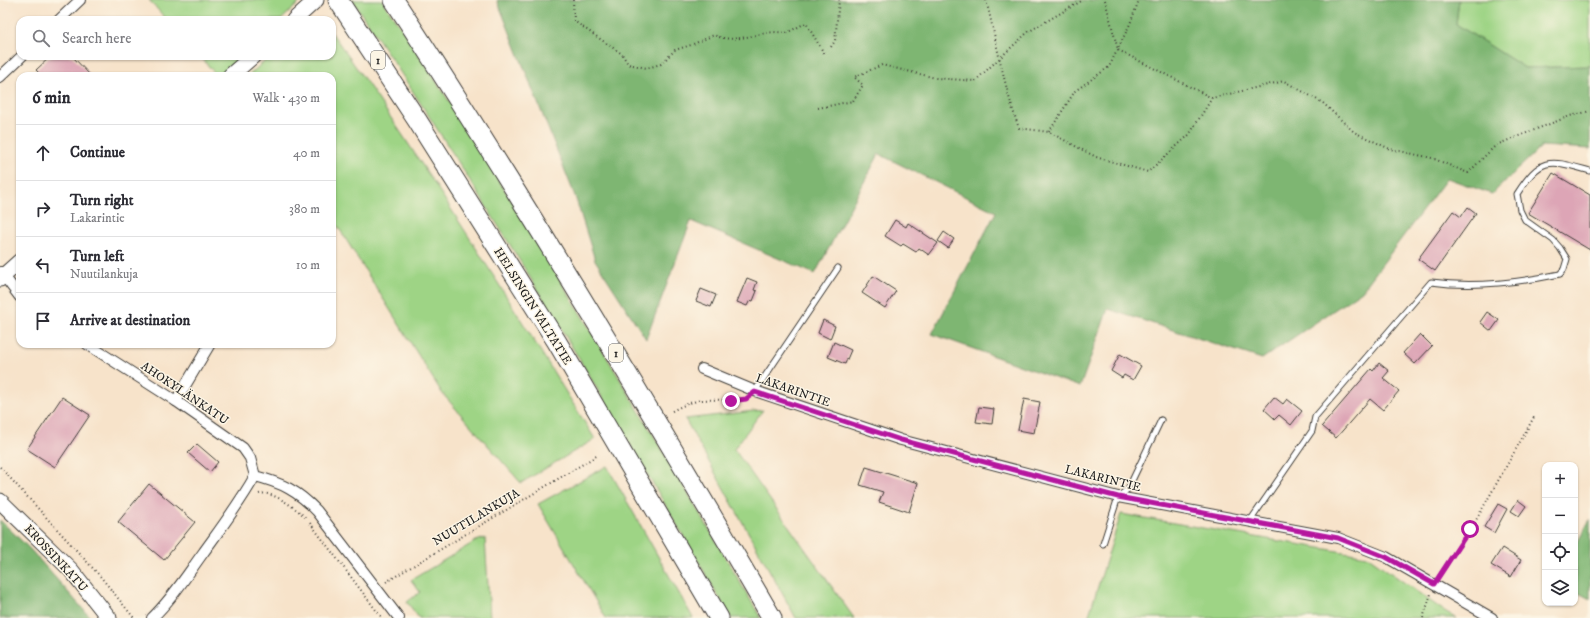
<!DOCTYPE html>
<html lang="en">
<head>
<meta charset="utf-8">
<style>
	body { margin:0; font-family:"IM FELL DW Pica",serif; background:#f7f7f7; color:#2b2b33 }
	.controls { position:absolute; right:12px; bottom:12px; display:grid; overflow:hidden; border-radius:8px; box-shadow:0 1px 3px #0004 }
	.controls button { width:36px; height:36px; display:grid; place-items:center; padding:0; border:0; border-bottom:1px solid #e1e1e2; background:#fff; color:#2b2b33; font:20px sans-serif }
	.stop { position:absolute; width:12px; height:12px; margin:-9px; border:3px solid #b5179e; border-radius:50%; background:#fff }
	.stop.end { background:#b5179e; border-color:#fff; box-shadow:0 1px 4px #0008 }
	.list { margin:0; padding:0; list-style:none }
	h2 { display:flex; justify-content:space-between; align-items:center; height:52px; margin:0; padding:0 16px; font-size:17px }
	h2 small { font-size:13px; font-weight:400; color:#7c7c81 }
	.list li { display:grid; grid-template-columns:26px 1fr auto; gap:12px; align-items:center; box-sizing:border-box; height:56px; padding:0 16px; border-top:1px solid #e1e1e2 }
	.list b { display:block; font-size:15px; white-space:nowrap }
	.list p { margin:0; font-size:13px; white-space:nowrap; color:#7c7c81 }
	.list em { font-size:13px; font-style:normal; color:#7c7c81 }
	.icon { flex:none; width:22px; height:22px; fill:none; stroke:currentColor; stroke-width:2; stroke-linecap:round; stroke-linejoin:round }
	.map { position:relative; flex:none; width:1590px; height:618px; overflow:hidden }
	.search { position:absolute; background:#fff; box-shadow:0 1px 3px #0004; left:16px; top:16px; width:320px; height:44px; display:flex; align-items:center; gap:10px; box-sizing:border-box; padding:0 14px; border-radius:12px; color:#7c7c81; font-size:15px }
	.panel { position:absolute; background:#fff; box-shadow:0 1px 3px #0004; left:16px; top:72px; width:320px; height:276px; border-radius:12px }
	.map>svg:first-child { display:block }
</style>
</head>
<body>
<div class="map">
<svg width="1590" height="618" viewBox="0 0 1590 618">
	<rect width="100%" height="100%" fill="#fcf5e5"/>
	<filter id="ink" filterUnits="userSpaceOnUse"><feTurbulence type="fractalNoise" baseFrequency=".025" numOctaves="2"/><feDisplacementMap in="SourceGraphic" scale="8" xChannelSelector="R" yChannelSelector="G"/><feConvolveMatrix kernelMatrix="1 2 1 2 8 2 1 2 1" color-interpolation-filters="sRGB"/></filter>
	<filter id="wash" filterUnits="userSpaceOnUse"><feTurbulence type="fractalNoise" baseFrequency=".012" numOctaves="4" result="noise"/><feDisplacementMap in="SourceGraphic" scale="16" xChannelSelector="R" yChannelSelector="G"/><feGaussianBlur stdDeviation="0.9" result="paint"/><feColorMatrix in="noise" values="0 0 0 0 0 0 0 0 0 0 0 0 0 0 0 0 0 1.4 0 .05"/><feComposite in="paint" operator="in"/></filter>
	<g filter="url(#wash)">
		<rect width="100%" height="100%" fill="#f7e3ca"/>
		<g fill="#9ed485" stroke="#5d7850">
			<path d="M149,0H302L281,20H167Z"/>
			<path d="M352,0H382C443,88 498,179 554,270C624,385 693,501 761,618H731C610,409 488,200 352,0Z"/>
			<path d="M1459,0H1590V66L1525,68L1456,24Z"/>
			<path d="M332,33C426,164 510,302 595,439L521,483L442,393L332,217V76H248L270,56H332Z"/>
			<path d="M200,56H242L221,76H217Z"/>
			<path d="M763,410L734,449L854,618H796L685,419Z"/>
			<path d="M607,466L693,618H606L538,504Z"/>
			<path d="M1121,514L1367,556L1440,608L1456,618H1088Z"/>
			<path d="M485,538L490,618H419L407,602L420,592L411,580L476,541Z"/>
		</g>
		<g fill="#7eb672" stroke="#4d6947">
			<path d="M497,0H1459L1456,24L1525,68L1590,66V149L1542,146L1492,194L1447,178L1362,291L1262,359L1108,309L1080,387L932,334L996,212L879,154L815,274L691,221L646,339L595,260L575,196Z"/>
			<path d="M1590,519V599L1575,591V547Z"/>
			<path d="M0,520L29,548L91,618H0Z"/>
		</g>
		<g id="blocks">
			<g fill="#dda5b6">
				<path d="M51,56H72L91,76H42L36,70Z"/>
				<path d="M1553,173L1590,195V250L1528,213Z"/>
				<path d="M1468,207L1476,213L1435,271L1418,259L1453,211L1461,217Z"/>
				<path d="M895,220L906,227L908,223L938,243L929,255L919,248L916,252L903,244L901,246L885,236Z"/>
				<path d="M944,232L954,239L948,248L938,241Z"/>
				<path d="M873,276L896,291L885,308L862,293Z"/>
				<path d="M747,278L757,282L754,290L757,291L753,301L750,300L747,306L737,302Z"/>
				<path d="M701,289L716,295L711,307L696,301Z"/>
				<path d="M1487,312L1499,320L1491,331L1480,322Z"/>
				<path d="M823,320L835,326L830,339L818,333Z"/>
				<path d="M1420,334L1432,346L1415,364L1403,353Z"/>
				<path d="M834,342L851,350L845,364L828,357Z"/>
				<path d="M1120,354L1141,366L1133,380L1124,375L1122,378L1111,371Z"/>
				<path d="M1379,363L1389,371L1383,378L1399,391L1383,410L1370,399L1336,438L1322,426L1371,369L1373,371Z"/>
				<path d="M62,397L90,415L55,467L27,449Z"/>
				<path d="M1274,397L1283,404L1287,399L1302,411L1291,425L1279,415L1275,419L1264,409Z"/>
				<path d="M1024,399L1040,402L1034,433L1018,430Z"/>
				<path d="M979,407L994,409L992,424L976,422Z"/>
				<path d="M197,444L218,462L210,472L188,453Z"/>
				<path d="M866,467L918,483L909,512L879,502L883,492L860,485Z"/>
				<path d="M149,484L195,522L164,560L118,522Z"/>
				<path d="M1518,500L1526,506L1519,516L1511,511Z"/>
				<path d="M1498,504L1507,509L1494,533L1484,527Z"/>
				<path d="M1502,548L1521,560L1511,577L1491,565Z"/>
			</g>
		</g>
	</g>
	<g filter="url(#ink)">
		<use href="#blocks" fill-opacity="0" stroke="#3d3a36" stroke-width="1"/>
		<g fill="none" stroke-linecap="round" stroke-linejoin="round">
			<defs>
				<g id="lane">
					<path d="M755,391L838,268"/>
					<path d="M1250,521L1312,431L1315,417L1431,282C1474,288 1517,283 1560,274L1564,269L1567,259L1560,248L1553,240L1525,220L1520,210L1517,194C1542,155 1550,160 1590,171"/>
					<path d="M1103,544L1118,497L1128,489L1161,420"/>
				</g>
				<g id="street">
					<path d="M59,20L80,0"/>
					<path d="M0,77L22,56"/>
					<path d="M1,272L20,297"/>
					<path d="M87,344L176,401L243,448L250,458L255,476C282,483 298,491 317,511L399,618"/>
					<path d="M702,369L755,391L901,440L1118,497L1338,538L1386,557L1492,618"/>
					<path d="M176,401L210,344"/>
					<path d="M152,618C172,599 187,575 203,553C221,528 240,503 255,476"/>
				</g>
				<g id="secondary">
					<path d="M294,20L316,0"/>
					<path d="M230,76L253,56"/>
					<path d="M0,279L20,261"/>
					<path d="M0,501L71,570L109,618"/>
				</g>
				<g id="highway">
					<path d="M338,0L417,120L557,342L719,618"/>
					<path d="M394,0C526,202 650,409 772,618"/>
				</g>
			</defs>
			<use href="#lane" stroke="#3d3a36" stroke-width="7"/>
			<use href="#street" stroke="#3d3a36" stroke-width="12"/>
			<use href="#secondary" stroke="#3d3a36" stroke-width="17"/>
			<use href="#highway" stroke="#3d3a36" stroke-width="21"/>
			<g stroke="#3d3a36" stroke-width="2" stroke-dasharray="1 3" stroke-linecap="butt">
				<path d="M573,0L574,21L622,54L628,64L647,68L661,64L675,50L691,45L714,35C738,46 762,28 786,33L806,23L825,55"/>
				<path d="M986,0C997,43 1004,87 1019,128L1049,132L1096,157L1148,172L1189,135L1212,98"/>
				<path d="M1105,0L1118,50L1212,98L1284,81L1323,103L1354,132L1390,149L1432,158L1468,173L1496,145L1570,116L1590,111"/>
				<path d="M831,47L835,41L839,0"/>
				<path d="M818,108L853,101L863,85L854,77L882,65L936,78L975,81L1028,32L1083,0"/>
				<path d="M1049,132L1075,91L1109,67L1130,24L1139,0"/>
				<path d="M672,411C682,406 692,401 703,400C717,399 731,401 745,399"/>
				<path d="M0,467L100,576L134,618"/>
				<path d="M259,494C272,490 297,509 306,518"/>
				<path d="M310,523L382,618"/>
				<path d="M1439,576L1471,529L1534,417"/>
				<path d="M386,582L598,455"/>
				<path d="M1423,618L1431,594"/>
			</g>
			<use href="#lane" stroke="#fff" stroke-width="5"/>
			<use href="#street" stroke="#fff" stroke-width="10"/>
			<use href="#secondary" stroke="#fff" stroke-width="15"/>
			<use href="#highway" stroke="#fff" stroke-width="19"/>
		</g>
	</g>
	<g fill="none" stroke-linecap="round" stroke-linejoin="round" filter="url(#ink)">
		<path stroke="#b5179e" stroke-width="5" d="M731,401L746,399L755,392L901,440L1118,497L1338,538L1386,557L1434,584L1470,529"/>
	</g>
	<g text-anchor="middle" stroke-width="3" stroke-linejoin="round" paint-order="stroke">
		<g fill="#fcf5e5" stroke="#5f5d58" stroke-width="1">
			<rect x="371" y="51" width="14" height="18" rx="3"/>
			<rect x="609" y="344" width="14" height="18" rx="3"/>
		</g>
		<g font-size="11" font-weight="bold" fill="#1c1c1c">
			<text x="378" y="64">1</text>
			<text x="616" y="357">1</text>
		</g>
		<g font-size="12" fill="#1c1c1c" stroke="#fcf5e5">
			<text transform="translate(533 306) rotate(58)" y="4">HELSINGIN VALTATIE</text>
			<text transform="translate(793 390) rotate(19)" y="4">LAKARINTIE</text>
			<text transform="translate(185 393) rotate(34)" y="4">AHOKYLÄNKATU</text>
			<text transform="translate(1103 478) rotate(14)" y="4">LAKARINTIE</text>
			<text transform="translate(476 517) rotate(-31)" y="4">NUUTILANKUJA</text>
			<text transform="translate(56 558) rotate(47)" y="4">KROSSINKATU</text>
		</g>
	</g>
</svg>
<div class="controls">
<button>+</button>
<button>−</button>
<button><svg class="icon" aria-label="locate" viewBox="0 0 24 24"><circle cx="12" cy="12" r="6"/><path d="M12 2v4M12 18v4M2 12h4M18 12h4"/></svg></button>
<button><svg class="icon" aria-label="layers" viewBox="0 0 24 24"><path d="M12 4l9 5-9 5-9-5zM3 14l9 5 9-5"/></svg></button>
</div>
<div class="stop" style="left:1470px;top:529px"></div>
<div class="stop end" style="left:731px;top:401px"></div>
<div class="search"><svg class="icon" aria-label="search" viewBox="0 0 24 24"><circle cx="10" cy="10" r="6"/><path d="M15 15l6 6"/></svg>Search here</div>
<section class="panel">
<h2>6 min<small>Walk · 430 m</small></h2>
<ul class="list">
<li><svg class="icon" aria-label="ahead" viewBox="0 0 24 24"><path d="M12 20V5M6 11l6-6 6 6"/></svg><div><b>Continue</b></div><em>40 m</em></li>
<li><svg class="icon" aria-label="right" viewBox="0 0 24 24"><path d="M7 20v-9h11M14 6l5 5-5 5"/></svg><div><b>Turn right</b><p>Lakarintie</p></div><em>380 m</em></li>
<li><svg class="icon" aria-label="left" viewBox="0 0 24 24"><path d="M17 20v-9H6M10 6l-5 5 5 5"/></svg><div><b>Turn left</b><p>Nuutilankuja</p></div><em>10 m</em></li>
<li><svg class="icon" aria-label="arrive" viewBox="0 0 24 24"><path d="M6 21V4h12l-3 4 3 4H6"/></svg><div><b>Arrive at destination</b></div></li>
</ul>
</section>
</div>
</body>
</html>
